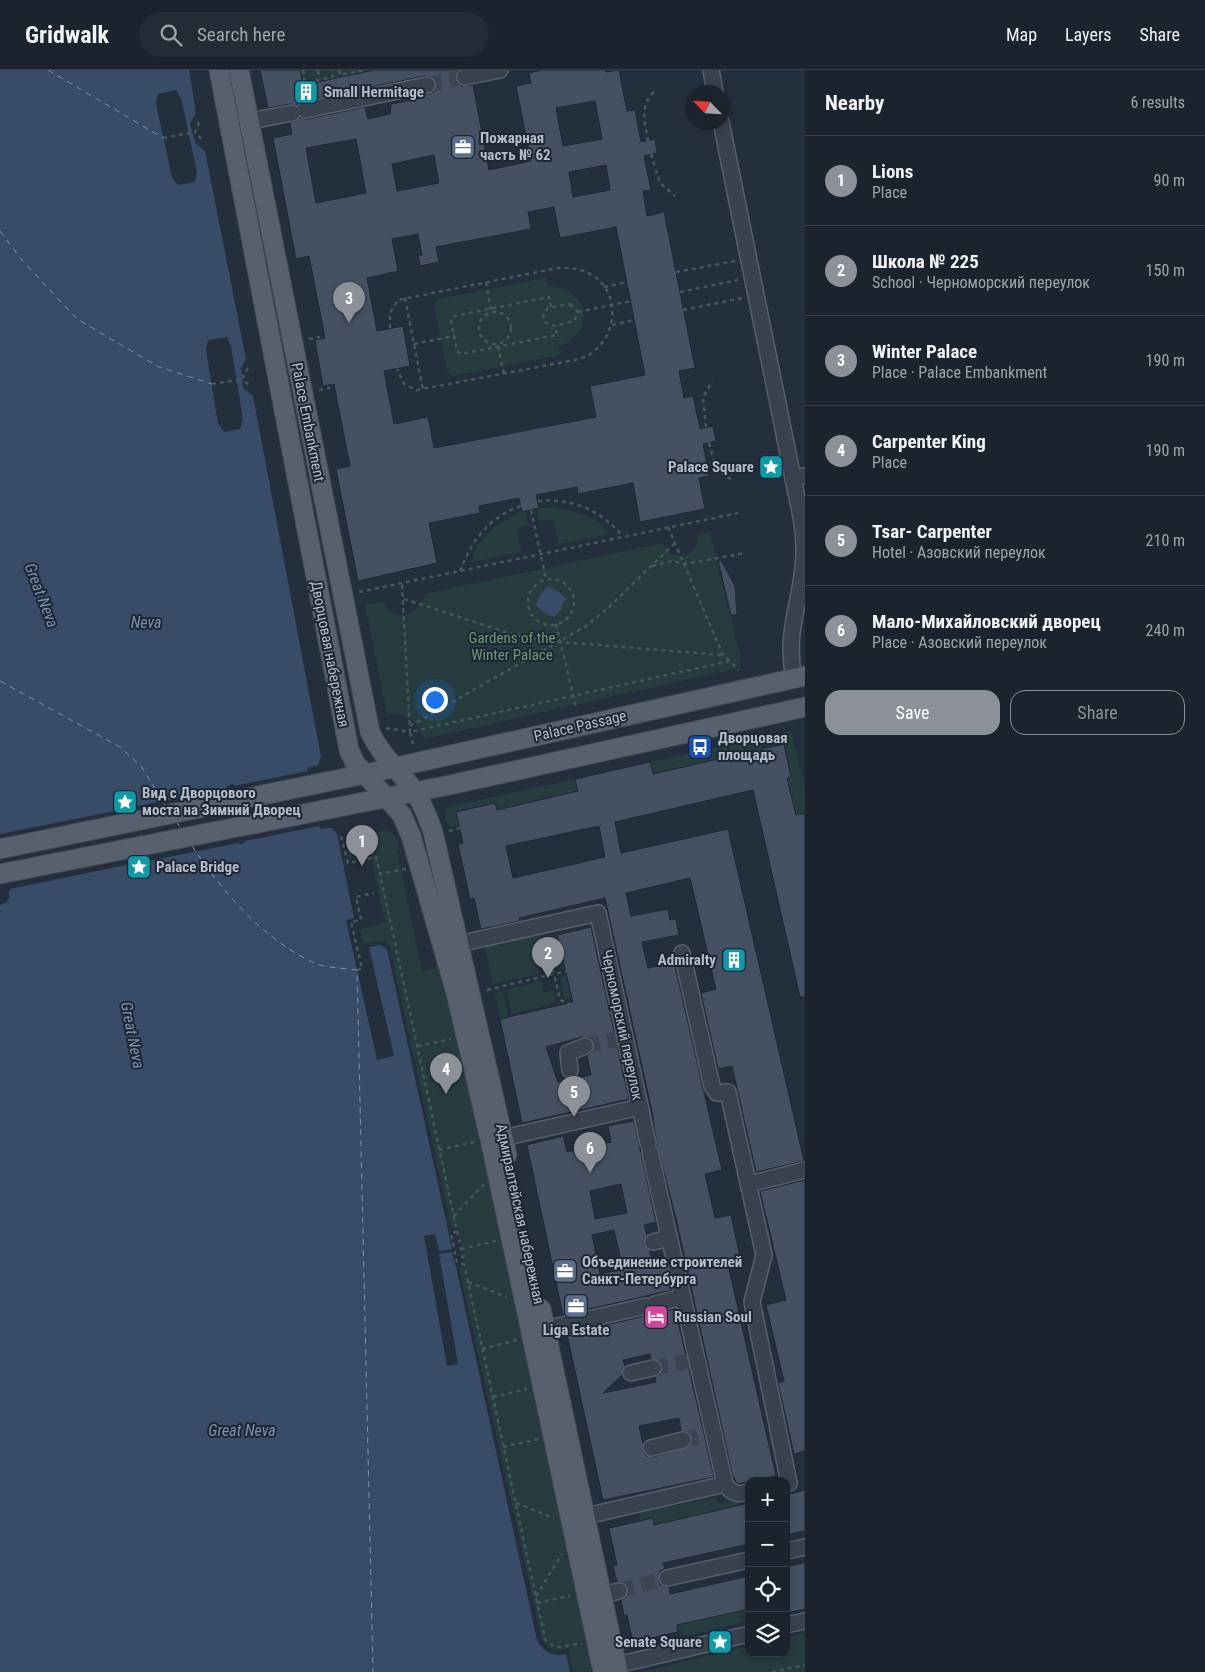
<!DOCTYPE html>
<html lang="en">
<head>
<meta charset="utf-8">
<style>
	body { margin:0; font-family:"Roboto Condensed",sans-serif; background:#242b36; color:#f1f3f6 }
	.controls { position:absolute; right:15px; bottom:15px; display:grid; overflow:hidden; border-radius:10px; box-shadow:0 2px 8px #0003 }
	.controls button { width:45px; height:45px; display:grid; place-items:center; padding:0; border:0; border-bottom:1px solid #39404a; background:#1b232e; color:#f1f3f6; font:25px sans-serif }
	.compass { position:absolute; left:685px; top:15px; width:45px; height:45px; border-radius:50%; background:#1b232e; box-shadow:0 2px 8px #0003; rotate:295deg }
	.you { position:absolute; left:434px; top:629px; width:18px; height:18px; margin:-12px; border:4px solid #fff; border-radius:50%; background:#1a73e8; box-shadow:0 0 0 8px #1a73e833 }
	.badge { display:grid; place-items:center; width:32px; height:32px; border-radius:50%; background:#8c9099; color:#fff; font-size:16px; font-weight:700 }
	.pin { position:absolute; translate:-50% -41px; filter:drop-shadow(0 1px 2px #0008) }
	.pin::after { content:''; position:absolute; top:26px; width:18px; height:15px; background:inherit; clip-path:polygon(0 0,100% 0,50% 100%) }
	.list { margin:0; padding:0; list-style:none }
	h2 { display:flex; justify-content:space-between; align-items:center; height:65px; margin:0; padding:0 20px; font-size:21px }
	h2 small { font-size:16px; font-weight:400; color:#a0a4aa }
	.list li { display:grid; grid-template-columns:32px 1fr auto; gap:15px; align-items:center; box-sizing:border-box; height:90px; padding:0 20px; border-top:1px solid #39404a }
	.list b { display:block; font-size:19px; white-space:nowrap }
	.list p { margin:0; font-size:16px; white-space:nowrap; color:#a0a4aa }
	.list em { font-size:16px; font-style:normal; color:#a0a4aa }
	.actions { display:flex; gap:10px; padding:15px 20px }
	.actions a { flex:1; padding:11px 0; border:1px solid #8c9099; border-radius:15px; text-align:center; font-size:18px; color:#8c9099 }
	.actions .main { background:#8c9099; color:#fff }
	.icon { flex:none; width:28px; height:28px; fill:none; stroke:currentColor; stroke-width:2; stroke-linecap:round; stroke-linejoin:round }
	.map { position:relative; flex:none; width:805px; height:1602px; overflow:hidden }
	header { display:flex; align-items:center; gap:30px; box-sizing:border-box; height:70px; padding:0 25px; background:#1b232e; border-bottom:1px solid #39404a }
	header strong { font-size:24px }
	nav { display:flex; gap:28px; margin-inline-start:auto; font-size:18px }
	.search { width:350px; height:45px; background:#242b36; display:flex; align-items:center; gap:12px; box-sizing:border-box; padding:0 18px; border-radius:28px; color:#a0a4aa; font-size:19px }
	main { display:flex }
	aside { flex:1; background:#1b232e }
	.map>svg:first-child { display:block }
</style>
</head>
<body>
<header>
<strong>Gridwalk</strong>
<div class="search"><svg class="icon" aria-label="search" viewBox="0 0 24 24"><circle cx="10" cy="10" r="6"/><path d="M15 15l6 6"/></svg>Search here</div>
<nav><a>Map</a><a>Layers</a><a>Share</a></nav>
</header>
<main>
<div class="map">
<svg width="805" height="1602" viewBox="0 0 805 1602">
	<rect width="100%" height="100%" fill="#242f3e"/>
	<g fill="#263c3f">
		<path d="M300,0H374L303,15Z"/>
		<path d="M546,208L547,216C589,217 598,261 559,277L560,285L453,306L448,303L434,234L438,229Z"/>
		<path d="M550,437C569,440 598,445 609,464L559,474L553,449L539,452L536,439Z"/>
		<path d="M526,441L529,455L517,458L521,482L471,492C476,468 503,447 526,441Z"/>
		<path d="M710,462L740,585V593L735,599L424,669C419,653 405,641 387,644L365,534L384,532C394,555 421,546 425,524L662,473L670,484L684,487L695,479L698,465Z"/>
		<path d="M791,661L805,718V743L795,745L787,708L791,707L784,674L768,678L766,666Z"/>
		<path d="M760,668L762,679L653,704L650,692Z"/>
		<path d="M575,709L578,721L497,740L495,733L456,741L459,755L452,757L447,754L445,742L451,736Z"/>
		<path d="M385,760C396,762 398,770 400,779L397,780L422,901L440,897L445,900L595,1601L573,1602L568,1579L551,1580L542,1570L459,1198L466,1196L457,1156L451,1157L390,878L385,871L363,874L360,859L385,853L371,785L349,789L345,768Z"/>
		<path d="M539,861L546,890L537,892L539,904L493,914L484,873Z"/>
		<path d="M557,865L565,897L558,899L551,867Z"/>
		<path d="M566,905L572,929L564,927L560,907Z"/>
		<path d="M541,911L544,922L553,920L556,933L512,944L507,920Z"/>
		<path d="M503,921L508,947L500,949L495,923Z"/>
		<path d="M716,1427L718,1434L739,1430L740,1435L654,1455L653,1448L640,1451L639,1443Z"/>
		<path d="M749,1539V1551L687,1566L679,1564L677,1555Z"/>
		<path d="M805,1563V1602H641L749,1576V1583H786V1568Z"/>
	</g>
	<g fill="#394c67" fill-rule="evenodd">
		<path d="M0,0H189L196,43L190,54L196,74L205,81L246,289L241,298L243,318L253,326L321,687L318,695L307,698L320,759L332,758L337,764L361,879L380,875L387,879L537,1570C544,1582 552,1587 566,1584L570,1602H0V835L7,832L8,822L10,821L0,770ZM233,715L245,771L239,774L227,718ZM124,724L130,726L135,734L148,800L141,807L134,805L129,797L117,738L121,726Z"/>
		<path d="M548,517L558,521L566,529L561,536L562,539L554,547L544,543L536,535L540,525Z"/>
	</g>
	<g fill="#242f3e" fill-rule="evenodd">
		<path d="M176,20L181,28L197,102L195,112L178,115L172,108L156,34L158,24Z"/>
		<path d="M227,267L231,276L243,349L240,359L224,362L218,354L206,280L208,270Z"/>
		<path d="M308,701L319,756L245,771V773L239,774L238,773L149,791L147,793L149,800L141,807L130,803L129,797L126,795L10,819L8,822L10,828L0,835L7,826V819L0,782V764L115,741L116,732L124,724L134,728L135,734L138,736L227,718V716L233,714L234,716ZM124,727L132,731L136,737L147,791L146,798L140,804L132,800L129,794L118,740L119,734Z"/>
		<path d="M346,797L361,879L369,877L394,986L377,990L346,850L354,848L344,798Z"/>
		<path d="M435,1164L439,1181L452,1179L449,1165L451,1164L457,1193L455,1194L452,1182L439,1184L458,1294L447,1296L424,1166Z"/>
	</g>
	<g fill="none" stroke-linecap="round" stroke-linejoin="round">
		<g stroke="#7c92b1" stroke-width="1" stroke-dasharray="6 5" stroke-linecap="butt">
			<path d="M48,0L163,68"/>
			<path d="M0,161L21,189L77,249L159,297L212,314"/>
			<path d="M0,611L120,677L141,696L165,735"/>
			<path d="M176,751L182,760"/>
			<path d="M192,776C222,821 262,868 312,892C324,898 343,898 357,900L373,1602"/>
		</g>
	</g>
	<g fill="#455162" stroke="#1f2835" fill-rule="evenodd">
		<path d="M260,0H300L303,15L374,0H459L456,8L458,14L462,16L473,15L489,100L531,91L516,16L531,13L529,3L542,0H605L606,2L619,0L627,41L635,40L641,72L655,69L657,83L644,86L651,120L643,121L647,146L664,142L695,298L679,301L684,328L693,326L700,359L713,356L716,371L703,374L709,406L699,408L705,439L640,452L633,413L578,424L577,417L536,425L539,438L522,442L519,428L479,436L480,443L429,453L437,493L358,511L336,399L350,396L334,314L323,316L315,270L325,268L309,186L296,189L273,68L292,64L290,53L300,48L307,49L365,37L368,49L390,44L391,34L422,28V26L434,22L436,14L434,8L425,6L303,31L297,35L290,34L268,38ZM595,31L602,69L563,76L556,38ZM356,69L366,123L316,133L306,78ZM434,85L439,113L397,121L392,94ZM606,95L610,120L573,127L569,102ZM554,137L560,168L616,157L645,305L590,316L596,347L434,378L428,347L394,354L384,301L410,296L403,256L377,261L367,208L398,201L392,169L418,164L422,185H418L420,196L439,192L436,177L531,159L528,142Z"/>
		<path d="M721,490L735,516L737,545H731L718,491Z"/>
		<path d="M784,674L791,707L787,708L796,745L805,743V927H800L753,720L615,752L621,783L728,759L804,1091L756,1102L732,996L718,999L701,923L716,919L690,808L626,823L631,846L668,839L670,850L676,849L679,865L642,872L648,898L674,892L722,1100L705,1104L715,1148L731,1145L742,1196L729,1199L776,1406L739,1414L736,1412L732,1403L676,1148L657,1076L653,1046L605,828L519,848L520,851L481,859L474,828L470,829L458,774L463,773L456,742L495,733L497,740L578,721L575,709L650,692L653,704ZM599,756L605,787L513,808L506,776Z"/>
		<path d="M591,857L629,1029L522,1053L500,949L573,932L557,865ZM582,967L590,968L594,973L593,981L587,985L591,1005L558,1012L546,977Z"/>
		<path d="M634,1051L656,1152L644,1155L647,1165L644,1174L650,1181L652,1192L665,1189L672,1220L563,1245L527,1075L563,1066L567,1082L611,1072L608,1056ZM621,1114L627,1143L595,1149L590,1121ZM614,1160L623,1199L600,1204L592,1165Z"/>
		<path d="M805,1110V1381L794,1384L778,1313L784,1311L766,1235L786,1230L760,1121Z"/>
		<path d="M675,1239L714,1407L603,1430L567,1264ZM650,1284L651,1289L660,1291L662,1296L660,1304L655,1307L656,1312L603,1323L622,1305L625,1296L623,1290ZM679,1348L681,1361L689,1363L692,1367L690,1376L653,1387L646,1386L642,1380L643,1374L639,1356Z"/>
		<path d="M805,1420V1461L786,1465V1425Z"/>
		<path d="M749,1433V1474L663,1493L665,1499L660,1501L658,1510L660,1515L669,1517L670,1524L749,1506V1539L677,1555L678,1562L633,1572L627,1545L624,1546L621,1530L626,1527L628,1519L625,1514L617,1512L613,1496L617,1495L609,1458L653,1448L654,1455Z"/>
		<path d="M805,1493V1539L786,1543V1497Z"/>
	</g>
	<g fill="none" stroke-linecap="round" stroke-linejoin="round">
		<g stroke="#3a4453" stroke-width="15" stroke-dasharray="15 8" stroke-linecap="butt">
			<path d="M427,15L465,7"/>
			<path d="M585,976L618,969"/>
			<path d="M653,1298L689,1291"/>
			<path d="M683,1370L705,1365"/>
			<path d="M619,1521L667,1508"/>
		</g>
		<defs>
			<g id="minor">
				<path d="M711,0L715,22"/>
				<path d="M465,7L500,0"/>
				<path d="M305,40L427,15"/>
				<path d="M250,51L292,43"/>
				<path d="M721,52L793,408L805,406"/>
				<path d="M793,408C798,434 805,458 804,484C803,530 784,558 794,608"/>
				<path d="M458,874L598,843L648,1073"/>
				<path d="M682,883L712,1016L717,1023L728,1022L764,1185L752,1232L789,1413L786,1414"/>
				<path d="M570,1000L568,983L585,976"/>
				<path d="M503,1068L640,1037"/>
				<path d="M650,1082L725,1414C732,1424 737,1425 749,1422"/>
				<path d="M749,1114L805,1100"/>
				<path d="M653,1172L669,1168"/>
				<path d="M655,1234L683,1227"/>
				<path d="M545,1259L646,1236"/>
				<path d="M631,1303L653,1298"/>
				<path d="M651,1378L683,1370"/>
				<path d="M586,1446L725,1414"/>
				<path d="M786,1481L805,1477"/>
				<path d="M667,1508L749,1490"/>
				<path d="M603,1525L619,1521"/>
				<path d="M786,1555L805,1551"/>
				<path d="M617,1595L749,1564"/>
			</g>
			<g id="major">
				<path d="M219,0L349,680L355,693L402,745L411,766L456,923L490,1069L603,1602"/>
				<path d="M239,0L370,662C381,686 400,701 415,722C423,734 428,748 433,762L507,1085"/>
				<path d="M0,779L365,704L805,606"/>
				<path d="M0,804L445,716L805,637"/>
				<path d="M541,1239L618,1602"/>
			</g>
		</defs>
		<use href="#minor" stroke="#565f6c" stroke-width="18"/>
		<use href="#major" stroke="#414a57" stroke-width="21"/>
		<g stroke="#44595c" stroke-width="2.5" stroke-dasharray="4 4" stroke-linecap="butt">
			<path d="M303,0L305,13L333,7L332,0"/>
			<path d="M315,0H320"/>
			<path d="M339,0L340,5L365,0"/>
			<path d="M318,1L320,9"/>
			<path d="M199,52L195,62L203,71"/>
			<path d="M163,68L195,62"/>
			<path d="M648,71C645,53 639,35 655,21"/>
			<path d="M651,84L660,113L675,126"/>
			<path d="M676,202L736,191"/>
			<path d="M486,212L491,240"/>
			<path d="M604,217L627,212"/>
			<path d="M680,222L738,210"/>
			<path d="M405,228L423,320"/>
			<path d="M570,234L578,242L574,251L555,256L545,252L543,244L548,238Z"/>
			<path d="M551,237L549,227L454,246L451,250L457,281L461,284L557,265L555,256"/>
			<path d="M683,240L743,228"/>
			<path d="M578,242L631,231"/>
			<circle cx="495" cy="258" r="16"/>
			<path d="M612,255L634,250"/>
			<path d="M390,258V243L398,230L558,198C570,198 581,198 592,205C620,222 618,263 593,282C589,286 581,288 575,290L417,320L404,314L397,299"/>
			<path d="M309,269L320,267"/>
			<path d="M414,274L454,266"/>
			<path d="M498,276L504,304"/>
			<path d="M248,298L243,306L244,311L252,317"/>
			<path d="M212,314L243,309"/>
			<path d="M319,320L330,318"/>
			<path d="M706,357L703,328L712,311"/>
			<path d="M709,373C713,388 715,402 731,409"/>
			<path d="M538,431C571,428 602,440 622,466"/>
			<path d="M531,440L546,509"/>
			<path d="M668,457L723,585L739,600"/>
			<path d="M652,496L672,491L684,494L745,483"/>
			<path d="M460,501C472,470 489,447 521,436"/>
			<circle cx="551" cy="532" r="23"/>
			<path d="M359,522L738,443"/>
			<path d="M404,529L515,565L560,572L723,585"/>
			<path d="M556,554L576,638"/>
			<path d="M410,656L586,556L608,538L675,473"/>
			<path d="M386,658L410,662L402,514"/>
			<path d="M762,663L765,679"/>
			<path d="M413,674L410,662L730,591"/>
			<path d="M449,761L460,758"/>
			<path d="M341,766L348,793L376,787L380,804"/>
			<path d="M406,799L380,804L545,1569C553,1582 569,1575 582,1573"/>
			<path d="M546,868L560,930L568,933L570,938"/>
			<path d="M357,900L362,899L351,852L361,850L356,827L374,823"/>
			<path d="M487,920L566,901"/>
			<path d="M418,976L451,969"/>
			<path d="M439,1080L474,1072"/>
			<path d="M454,1146L484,1114"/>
			<path d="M457,1161L451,1164L457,1193L464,1194"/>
			<path d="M461,1179L496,1171"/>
			<path d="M468,1212L507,1227"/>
			<path d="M482,1279L517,1270"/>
			<path d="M493,1327L527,1319"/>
			<path d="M503,1377L539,1369"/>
			<path d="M516,1433L554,1448"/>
			<path d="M536,1526L562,1484"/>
			<path d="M537,1533L570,1526"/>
			<path d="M772,1602L805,1595"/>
		</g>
		<use href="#minor" stroke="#38414e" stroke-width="15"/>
		<use href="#major" stroke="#56606e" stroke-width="19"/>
	</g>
	<defs>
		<symbol id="building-square" viewBox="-11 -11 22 22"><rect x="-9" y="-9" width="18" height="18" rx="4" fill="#0f9aa8" stroke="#1d2633"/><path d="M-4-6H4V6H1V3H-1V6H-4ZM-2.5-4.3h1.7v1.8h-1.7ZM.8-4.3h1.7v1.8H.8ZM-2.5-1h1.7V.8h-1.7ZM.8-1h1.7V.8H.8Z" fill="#fff"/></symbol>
		<symbol id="office-square" viewBox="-11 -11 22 22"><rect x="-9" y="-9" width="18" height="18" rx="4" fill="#5c6f8a" stroke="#1d2633"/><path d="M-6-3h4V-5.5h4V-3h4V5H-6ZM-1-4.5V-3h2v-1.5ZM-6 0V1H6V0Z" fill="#fff"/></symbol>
		<symbol id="sight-square" viewBox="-11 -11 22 22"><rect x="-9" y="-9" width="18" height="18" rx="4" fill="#0f9aa8" stroke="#1d2633"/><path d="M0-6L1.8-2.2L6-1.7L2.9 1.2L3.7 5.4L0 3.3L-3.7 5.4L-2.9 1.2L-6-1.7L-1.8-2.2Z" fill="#fff"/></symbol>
		<symbol id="bus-square" viewBox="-11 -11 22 22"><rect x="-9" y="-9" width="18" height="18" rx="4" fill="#1a4fb4" stroke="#1d2633"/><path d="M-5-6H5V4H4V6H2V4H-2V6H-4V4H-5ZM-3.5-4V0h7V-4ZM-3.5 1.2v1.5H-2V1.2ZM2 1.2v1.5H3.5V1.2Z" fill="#fff"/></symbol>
		<symbol id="hotel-square" viewBox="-11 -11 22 22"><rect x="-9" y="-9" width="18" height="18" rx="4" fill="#d1479c" stroke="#1d2633"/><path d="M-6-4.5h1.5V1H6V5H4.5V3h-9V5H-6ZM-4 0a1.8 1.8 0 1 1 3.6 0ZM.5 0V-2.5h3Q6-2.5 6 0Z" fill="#fff"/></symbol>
	</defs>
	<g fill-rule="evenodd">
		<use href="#building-square" x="292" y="8" width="28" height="28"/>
		<use href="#office-square" x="449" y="63" width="28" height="28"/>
		<use href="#sight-square" x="757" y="383" width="28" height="28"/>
		<use href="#bus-square" x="686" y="663" width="28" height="28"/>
		<use href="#sight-square" x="111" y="718" width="28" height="28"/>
		<use href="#sight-square" x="125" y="783" width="28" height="28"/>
		<use href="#building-square" x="720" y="876" width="28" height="28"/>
		<use href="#office-square" x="551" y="1187" width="28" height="28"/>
		<use href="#office-square" x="562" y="1222" width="28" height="28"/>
		<use href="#hotel-square" x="642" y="1233" width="28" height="28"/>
		<use href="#sight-square" x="706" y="1558" width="28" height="28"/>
	</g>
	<g text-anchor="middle" stroke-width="4" stroke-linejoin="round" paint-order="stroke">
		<g font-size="15" font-weight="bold" fill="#b4bcc9" stroke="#1d2633" text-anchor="start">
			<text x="324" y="27">Small Hermitage</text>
			<text x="480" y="73">Пожарная<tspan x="480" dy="17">часть № 62</tspan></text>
			<text x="754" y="402" text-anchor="end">Palace Square</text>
			<text x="718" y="673">Дворцовая<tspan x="718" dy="17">площадь</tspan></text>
			<text x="142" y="728">Вид с Дворцового<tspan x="142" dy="17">моста на Зимний Дворец</tspan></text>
			<text x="156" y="802">Palace Bridge</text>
			<text x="716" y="895" text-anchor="end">Admiralty</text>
			<text x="582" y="1197">Объединение строителей<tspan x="582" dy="17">Санкт-Петербурга</tspan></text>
			<text x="674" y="1252">Russian Soul</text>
			<text x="576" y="1265" text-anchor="middle">Liga Estate</text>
			<text x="702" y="1577" text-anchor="end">Senate Square</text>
		</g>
		<g font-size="15" fill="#b4bcc9" stroke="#1d2633">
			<text transform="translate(308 352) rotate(79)" y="5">Palace Embankment</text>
			<text transform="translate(330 584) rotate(79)" y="5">Дворцовая набережная</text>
			<text transform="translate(580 656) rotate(-13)" y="5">Palace Passage</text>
			<text transform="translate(622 955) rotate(78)" y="5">Черноморский переулок</text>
			<text transform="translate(520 1144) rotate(78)" y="5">Адмиралтейская набережная</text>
		</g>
		<g font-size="15" fill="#6b9a76" stroke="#1d2633">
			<text x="512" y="573">Gardens of the<tspan x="512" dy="17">Winter Palace</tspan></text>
		</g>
		<g font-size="16" font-style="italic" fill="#7c92b1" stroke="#1d2633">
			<text transform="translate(42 525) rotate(69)" y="6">Great Neva</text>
			<text x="146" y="558">Neva</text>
			<text transform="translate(133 965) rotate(79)" y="6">Great Neva</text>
			<text x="242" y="1366">Great Neva</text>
		</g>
	</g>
</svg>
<div class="controls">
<button>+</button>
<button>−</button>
<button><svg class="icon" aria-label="locate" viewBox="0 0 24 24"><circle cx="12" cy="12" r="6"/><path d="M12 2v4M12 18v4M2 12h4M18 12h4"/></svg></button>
<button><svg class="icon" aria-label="layers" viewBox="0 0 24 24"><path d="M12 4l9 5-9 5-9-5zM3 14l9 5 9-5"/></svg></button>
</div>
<svg class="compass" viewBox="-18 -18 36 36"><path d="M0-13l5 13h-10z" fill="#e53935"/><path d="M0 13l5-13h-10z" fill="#a0a4aa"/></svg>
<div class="you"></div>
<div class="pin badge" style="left:362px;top:796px">1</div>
<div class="pin badge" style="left:548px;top:908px">2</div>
<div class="pin badge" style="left:349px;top:253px">3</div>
<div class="pin badge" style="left:446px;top:1024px">4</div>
<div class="pin badge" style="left:574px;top:1047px">5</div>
<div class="pin badge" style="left:590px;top:1103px">6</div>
</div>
<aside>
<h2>Nearby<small>6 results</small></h2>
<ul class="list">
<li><span class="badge">1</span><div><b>Lions</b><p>Place</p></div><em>90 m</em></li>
<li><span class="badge">2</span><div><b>Школа № 225</b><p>School · Черноморский переулок</p></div><em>150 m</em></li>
<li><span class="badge">3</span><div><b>Winter Palace</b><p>Place · Palace Embankment</p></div><em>190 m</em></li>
<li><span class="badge">4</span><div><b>Carpenter King</b><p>Place</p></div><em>190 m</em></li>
<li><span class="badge">5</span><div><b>Tsar- Carpenter</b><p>Hotel · Азовский переулок</p></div><em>210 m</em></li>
<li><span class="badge">6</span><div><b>Мало-Михайловский дворец</b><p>Place · Азовский переулок</p></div><em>240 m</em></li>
</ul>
<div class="actions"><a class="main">Save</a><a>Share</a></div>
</aside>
</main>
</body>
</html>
